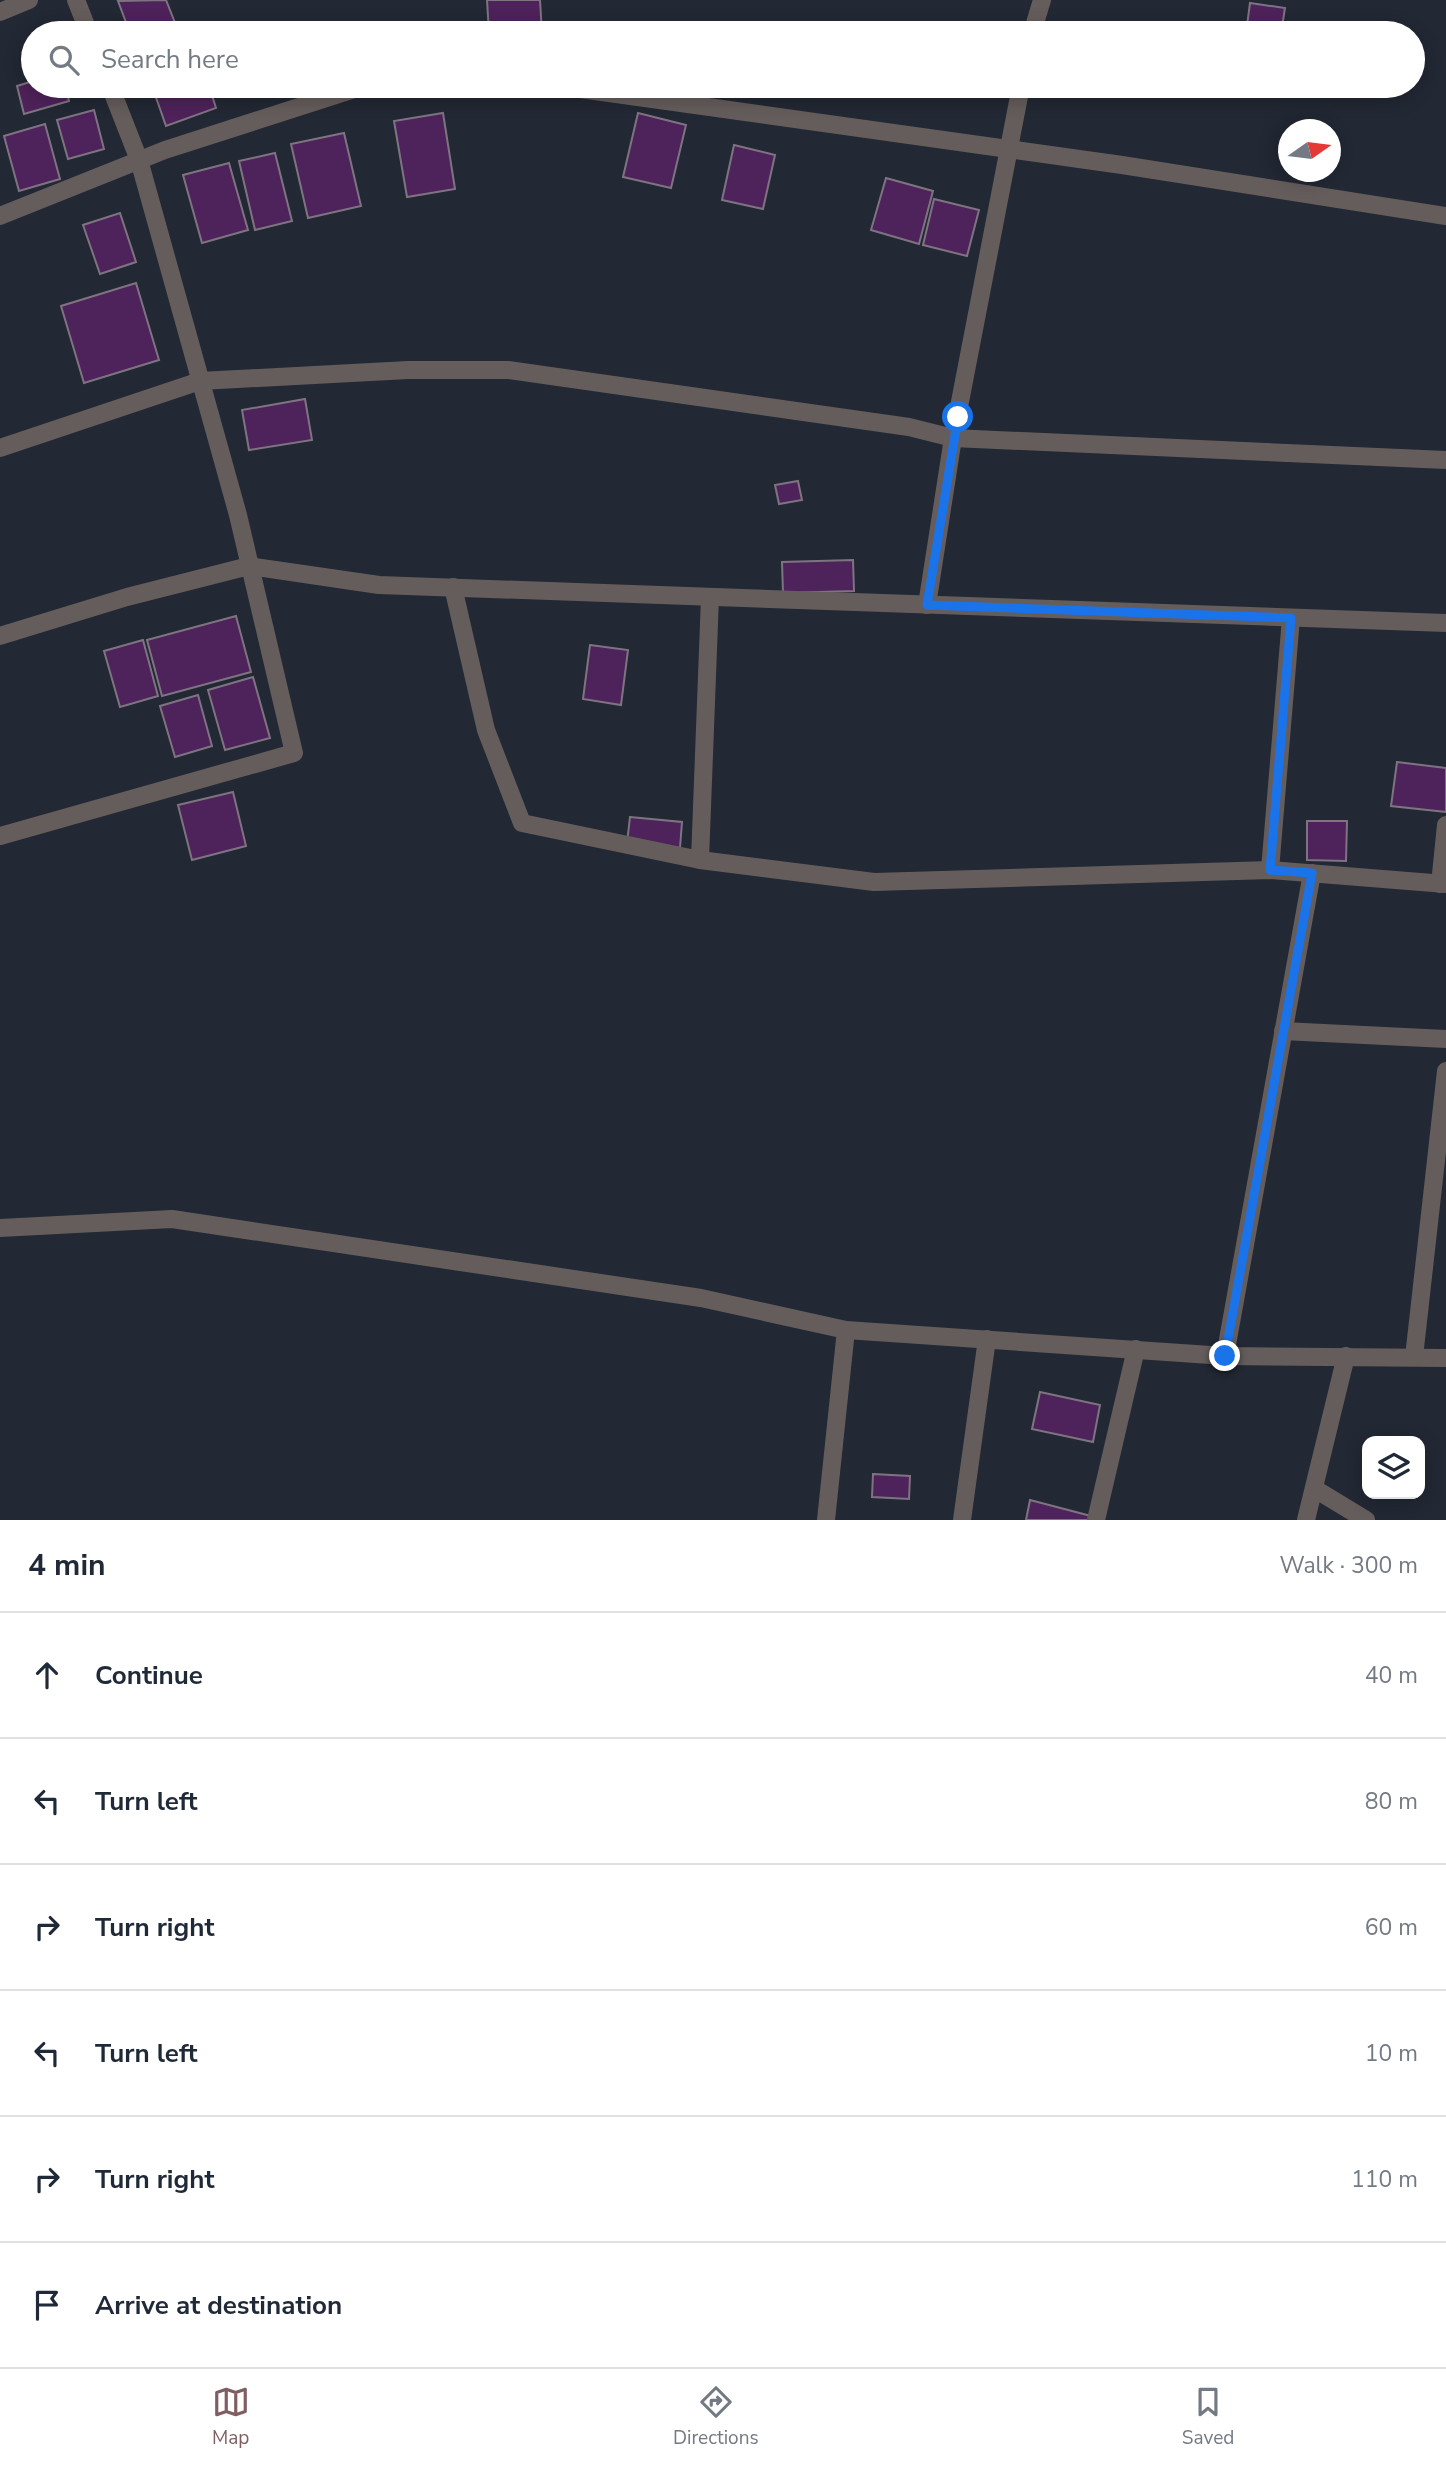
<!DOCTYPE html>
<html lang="en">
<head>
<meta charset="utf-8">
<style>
	body { margin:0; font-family:"Nunito Sans",sans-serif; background:#f2f2f3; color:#1f2937 }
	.controls { position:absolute; right:21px; bottom:21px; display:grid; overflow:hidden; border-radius:14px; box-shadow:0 4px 18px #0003 }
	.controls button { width:63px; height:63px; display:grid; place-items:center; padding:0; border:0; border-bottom:2px solid #e0e1e3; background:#fff; color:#1f2937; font:35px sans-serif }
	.compass { position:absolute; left:1278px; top:119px; width:63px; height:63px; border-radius:50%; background:#fff; box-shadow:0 4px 18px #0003; rotate:76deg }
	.stop { position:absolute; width:21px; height:21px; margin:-16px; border:5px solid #1a73e8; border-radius:50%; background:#fff }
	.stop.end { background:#1a73e8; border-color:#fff; box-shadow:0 2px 7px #0008 }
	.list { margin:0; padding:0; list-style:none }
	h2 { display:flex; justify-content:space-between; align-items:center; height:91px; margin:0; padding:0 28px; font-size:30px }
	h2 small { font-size:23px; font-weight:400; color:#747a83 }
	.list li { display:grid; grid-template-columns:46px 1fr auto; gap:21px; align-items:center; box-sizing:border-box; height:126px; padding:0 28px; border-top:2px solid #e0e1e3 }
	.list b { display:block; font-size:26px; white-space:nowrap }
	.list em { font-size:23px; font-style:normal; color:#747a83 }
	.icon { flex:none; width:38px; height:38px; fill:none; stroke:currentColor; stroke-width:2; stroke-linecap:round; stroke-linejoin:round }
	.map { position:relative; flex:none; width:1446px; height:1520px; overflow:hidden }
	.search { position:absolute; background:#fff; box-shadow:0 4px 18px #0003; left:21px; right:21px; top:21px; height:77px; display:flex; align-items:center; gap:18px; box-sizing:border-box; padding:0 24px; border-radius:38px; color:#747a83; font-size:26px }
	.sheet { height:847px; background:#fff }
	nav { display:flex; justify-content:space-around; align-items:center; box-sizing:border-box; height:98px; border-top:2px solid #e0e1e3; background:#fff; font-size:19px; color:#747a83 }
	nav a { display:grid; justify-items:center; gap:4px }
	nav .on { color:#7f5d60 }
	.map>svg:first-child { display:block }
</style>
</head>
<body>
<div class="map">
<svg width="1446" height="1520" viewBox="0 0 1446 1520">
	<rect width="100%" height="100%" fill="#222834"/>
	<g fill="#4e225a" stroke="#7e7481" stroke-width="2">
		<path d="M166,0L179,33H130L118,1Z"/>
		<path d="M487,0H540L542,33H489Z"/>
		<path d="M1250,3L1285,8L1281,33H1246Z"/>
		<path d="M33,81V86H65L69,101L24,114L17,86Z"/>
		<path d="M152,86H209L216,108L166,126Z"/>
		<path d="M94,110L104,149L68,159L57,120Z"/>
		<path d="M443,113L455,189L407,197L394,121Z"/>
		<path d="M638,113L686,125L671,188L623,177Z"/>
		<path d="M45,124L60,179L19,191L4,136Z"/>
		<path d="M344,133L361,206L308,218L291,144Z"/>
		<path d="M734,145L775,155L763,209L722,200Z"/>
		<path d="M275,153L292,221L255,230L239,161Z"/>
		<path d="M229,163L248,230L202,243L183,175Z"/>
		<path d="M886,178L933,191L919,244L871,230Z"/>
		<path d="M934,199L979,210L967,256L923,245Z"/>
		<path d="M120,213L136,262L100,274L83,225Z"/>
		<path d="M136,283L159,360L84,383L61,306Z"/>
		<path d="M305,399L312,440L249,450L242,410Z"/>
		<path d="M798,481L802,500L779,504L775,485Z"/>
		<path d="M853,560L854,591L783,593L782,562Z"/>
		<path d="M236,616L251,672L162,696L147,640Z"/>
		<path d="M143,640L158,696L120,707L104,651Z"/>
		<path d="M590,645L628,650L621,705L583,699Z"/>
		<path d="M253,677L270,738L225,750L208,690Z"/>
		<path d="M198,695L212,746L175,757L160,706Z"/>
		<path d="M1397,762L1446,768V812L1391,806Z"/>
		<path d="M233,792L246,846L192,860L178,805Z"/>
		<path d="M630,817L682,822L680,848L627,843Z"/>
		<path d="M1307,821H1347L1346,861L1307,860Z"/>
		<path d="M1040,1392L1100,1405L1093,1442L1032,1429Z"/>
		<path d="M873,1474L910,1476L909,1499L872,1497Z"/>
		<path d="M1030,1500L1091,1516L1090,1520H1026Z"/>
	</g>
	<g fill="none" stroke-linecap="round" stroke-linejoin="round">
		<g stroke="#655d5c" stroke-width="18">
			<path d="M76,0L89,33"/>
			<path d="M0,12L29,0"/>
			<path d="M1032,33L1042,0"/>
			<path d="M559,86L1122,165L1446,216"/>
			<path d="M0,216L165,150L364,86"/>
			<path d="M0,448L200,381L408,370H508L909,427L953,438L1446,460"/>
			<path d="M453,587L486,730L522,823L700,860L874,882L1270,870L1446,884"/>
			<path d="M927,605L953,438L1021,86"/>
			<path d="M0,636L127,597L249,566L379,585L1446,623"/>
			<path d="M0,836L294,753L238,515L139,160L110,86"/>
			<path d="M700,860L710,597"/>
			<path d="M1270,870L1291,618"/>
			<path d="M1440,884L1446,825"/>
			<path d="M1283,1031L1446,1039"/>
			<path d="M0,1228L172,1219L701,1298L846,1330L1225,1356L1446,1358"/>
			<path d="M1225,1356L1312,873"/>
			<path d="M1414,1357L1446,1071"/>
			<path d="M1315,1489L1366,1520"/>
			<path d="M826,1520L846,1330"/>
			<path d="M962,1520L987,1339"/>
			<path d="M1096,1520L1136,1349"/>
			<path d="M1306,1520L1346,1356"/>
		</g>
	</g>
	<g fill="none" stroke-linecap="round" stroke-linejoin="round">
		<path stroke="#1a73e8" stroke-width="9" d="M958,417L927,605L1291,618L1270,870L1312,873L1225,1356"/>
	</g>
</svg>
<div class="controls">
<button><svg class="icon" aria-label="layers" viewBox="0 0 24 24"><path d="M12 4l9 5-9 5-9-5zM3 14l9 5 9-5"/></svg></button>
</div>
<svg class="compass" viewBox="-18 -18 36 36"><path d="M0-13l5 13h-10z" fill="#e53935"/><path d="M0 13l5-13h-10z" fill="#747a83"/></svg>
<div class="stop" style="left:958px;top:417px"></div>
<div class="stop end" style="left:1225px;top:1356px"></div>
<div class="search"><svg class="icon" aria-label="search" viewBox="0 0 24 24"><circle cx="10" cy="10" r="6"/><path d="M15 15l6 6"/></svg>Search here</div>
</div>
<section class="sheet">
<h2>4 min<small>Walk · 300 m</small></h2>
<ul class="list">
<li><svg class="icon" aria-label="ahead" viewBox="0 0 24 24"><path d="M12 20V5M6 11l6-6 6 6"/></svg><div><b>Continue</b></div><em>40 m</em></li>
<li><svg class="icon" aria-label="left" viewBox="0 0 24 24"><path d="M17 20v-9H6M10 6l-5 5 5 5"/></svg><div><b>Turn left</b></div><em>80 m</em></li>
<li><svg class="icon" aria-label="right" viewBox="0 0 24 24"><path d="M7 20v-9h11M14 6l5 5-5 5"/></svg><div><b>Turn right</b></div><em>60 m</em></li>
<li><svg class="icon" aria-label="left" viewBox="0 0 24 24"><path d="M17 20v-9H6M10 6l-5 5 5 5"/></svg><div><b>Turn left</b></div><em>10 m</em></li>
<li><svg class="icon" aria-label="right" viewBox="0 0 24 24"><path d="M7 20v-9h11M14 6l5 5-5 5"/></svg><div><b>Turn right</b></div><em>110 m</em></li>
<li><svg class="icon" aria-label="arrive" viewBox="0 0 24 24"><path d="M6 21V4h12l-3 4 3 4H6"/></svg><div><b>Arrive at destination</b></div></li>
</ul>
</section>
<nav>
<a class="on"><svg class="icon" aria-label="map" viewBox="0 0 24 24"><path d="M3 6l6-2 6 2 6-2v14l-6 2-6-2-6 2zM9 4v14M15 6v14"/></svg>Map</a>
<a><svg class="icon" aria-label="directions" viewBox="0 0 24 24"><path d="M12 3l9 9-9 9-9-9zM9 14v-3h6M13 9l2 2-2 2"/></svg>Directions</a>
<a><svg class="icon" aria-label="saved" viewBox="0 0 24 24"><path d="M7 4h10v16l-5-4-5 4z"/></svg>Saved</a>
</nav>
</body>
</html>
